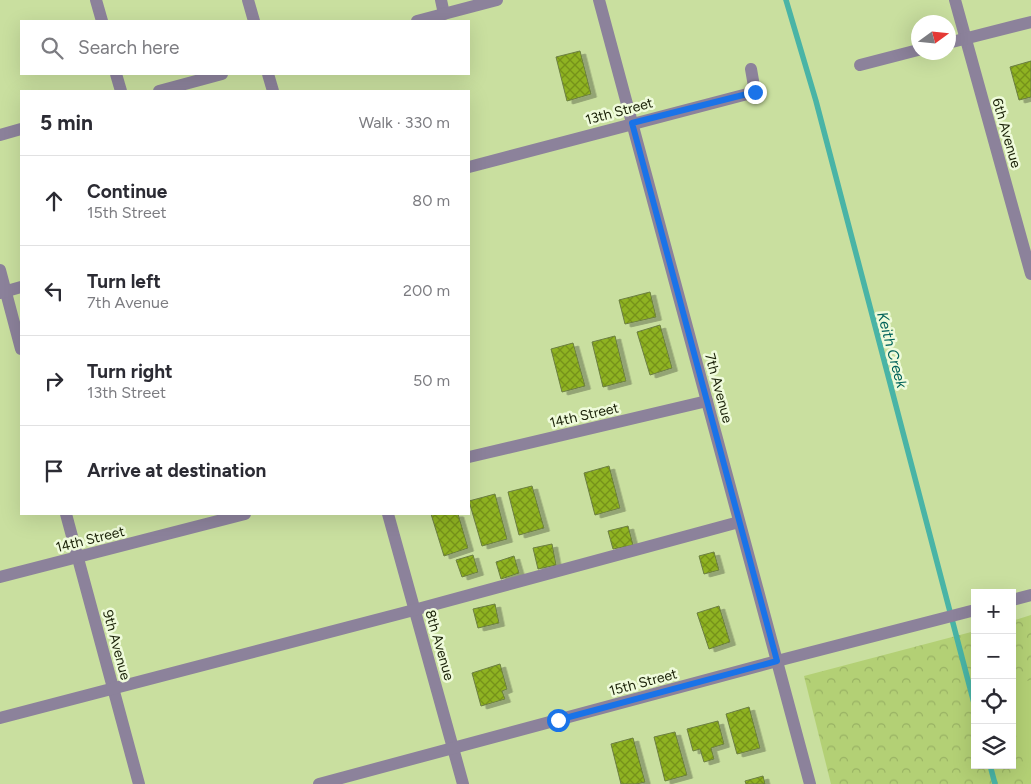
<!DOCTYPE html>
<html lang="en">
<head>
<meta charset="utf-8">
<style>
	body { margin:0; font-family:Figtree,sans-serif; background:#f7f7f7; color:#2b2b33 }
	.controls { position:absolute; right:15px; bottom:15px; display:grid; overflow:hidden; border-radius:0px; box-shadow:0 5px 20px #0002 }
	.controls button { width:45px; height:45px; display:grid; place-items:center; padding:0; border:0; border-bottom:1px solid #e1e1e2; background:#fff; color:#2b2b33; font:25px sans-serif }
	.compass { position:absolute; left:911px; top:15px; width:45px; height:45px; border-radius:50%; background:#fff; box-shadow:0 5px 20px #0002; rotate:75deg }
	.stop { position:absolute; width:15px; height:15px; margin:-11px; border:4px solid #1a73e8; border-radius:50%; background:#fff }
	.stop.end { background:#1a73e8; border-color:#fff; box-shadow:0 1px 5px #0008 }
	.list { margin:0; padding:0; list-style:none }
	h2 { display:flex; justify-content:space-between; align-items:center; height:65px; margin:0; padding:0 20px; font-size:21px }
	h2 small { font-size:16px; font-weight:400; color:#7c7c81 }
	.list li { display:grid; grid-template-columns:32px 1fr auto; gap:15px; align-items:center; box-sizing:border-box; height:90px; padding:0 20px; border-top:1px solid #e1e1e2 }
	.list b { display:block; font-size:19px; white-space:nowrap }
	.list p { margin:0; font-size:16px; white-space:nowrap; color:#7c7c81 }
	.list em { font-size:16px; font-style:normal; color:#7c7c81 }
	.icon { flex:none; width:28px; height:28px; fill:none; stroke:currentColor; stroke-width:2; stroke-linecap:round; stroke-linejoin:round }
	.map { position:relative; flex:none; width:1031px; height:784px; overflow:hidden }
	.search { position:absolute; background:#fff; box-shadow:0 5px 20px #0002; left:20px; top:20px; width:450px; height:55px; display:flex; align-items:center; gap:12px; box-sizing:border-box; padding:0 18px; border-radius:0px; color:#7c7c81; font-size:19px }
	.panel { position:absolute; background:#fff; box-shadow:0 5px 20px #0002; left:20px; top:90px; width:450px; height:425px; border-radius:0px }
	.map>svg:first-child { display:block }
</style>
</head>
<body>
<div class="map">
<svg width="1031" height="784" viewBox="0 0 1031 784">
	<defs>
		<pattern id="park-crowns" width="20" height="18" patternUnits="userSpaceOnUse" patternTransform="scale(1.25)"><rect width="20" height="18" fill="#b3d075"/><path d="M2 6a3 3 0 1 1 6 0M12 15a3 3 0 1 1 6 0" fill="none" stroke="#99b264"/></pattern>
		<pattern id="building-cross-hatch" width="8" height="8" patternUnits="userSpaceOnUse" patternTransform="scale(1.25)"><rect width="8" height="8" fill="#8fb320"/><path d="M0 0l8 8M0 8l8-8" fill="none" stroke="#74911a"/></pattern>
		<filter id="shadow"><feDropShadow dx="5.5" dy="3" stdDeviation="0" flood-color="#0004"/></filter>
	</defs>
	<rect width="100%" height="100%" fill="#c9df9f"/>
	<path fill="url(#park-crowns)" d="M1031,615V784H831L804,676L975,631V765H1012V621Z"/>
	<path fill="#b3d075" d="M1031,680V784H1029L1012,720V685Z"/>
	<g fill="none" stroke-linecap="round" stroke-linejoin="round">
		<g stroke="#49b4a6" stroke-width="5.5">
			<path d="M786,0L816,101L975,707"/>
			<path d="M990,765L995,784"/>
		</g>
	</g>
	<g fill="url(#building-cross-hatch)" stroke="#6b7e42" filter="url(#shadow)">
		<path d="M580,51L591,94L567,101L556,57Z"/>
		<path d="M1031,61V97L1019,100L1010,67Z"/>
		<path d="M650,292L656,317L625,324L619,300Z"/>
		<path d="M660,325L672,368L650,375L637,332Z"/>
		<path d="M615,336L626,381L603,387L592,342Z"/>
		<path d="M573,343L585,386L562,392L551,349Z"/>
		<path d="M609,466L620,508L595,515L584,473Z"/>
		<path d="M532,486L544,528L519,535L508,492Z"/>
		<path d="M495,494L507,539L482,546L469,501Z"/>
		<path d="M431,514H458L468,548L444,556Z"/>
		<path d="M628,526L633,545L613,549L608,531Z"/>
		<path d="M552,544L556,565L538,569L533,548Z"/>
		<path d="M714,552L719,570L704,574L699,556Z"/>
		<path d="M473,555L478,572L462,577L456,560Z"/>
		<path d="M514,556L519,573L501,579L496,562Z"/>
		<path d="M495,604L499,623L478,628L473,609Z"/>
		<path d="M719,606L730,642L709,649L697,613Z"/>
		<path d="M500,664L507,689L502,691L505,699L481,706L472,673Z"/>
		<path d="M749,707L760,748L737,754L726,714Z"/>
		<path d="M718,721L724,744L711,748L714,759L704,762L700,749L693,751L687,729Z"/>
		<path d="M675,732L687,775L665,781L654,737Z"/>
		<path d="M633,738L645,782L636,784H621L611,744Z"/>
		<path d="M763,776L765,784H746L745,781Z"/>
	</g>
	<g fill="none" stroke-linecap="round" stroke-linejoin="round">
		<g stroke="#8c829b" stroke-width="12">
			<path d="M96,0L102,21"/>
			<path d="M248,0L254,21"/>
			<path d="M441,0L444,14"/>
			<path d="M599,0L810,784"/>
			<path d="M955,0L1031,274"/>
			<path d="M417,21L497,0"/>
			<path d="M948,43L1031,22"/>
			<path d="M860,65L918,50"/>
			<path d="M116,74L121,91"/>
			<path d="M268,74L273,91"/>
			<path d="M159,91L222,74"/>
			<path d="M0,135L21,129"/>
			<path d="M469,167L755,92L751,69"/>
			<path d="M0,270L21,349"/>
			<path d="M0,293L21,287"/>
			<path d="M469,457L707,401"/>
			<path d="M66,514L139,784"/>
			<path d="M388,514L463,784"/>
			<path d="M0,577L245,514"/>
			<path d="M1012,600L1031,595"/>
			<path d="M0,718L414,610L739,522"/>
			<path d="M319,784L777,661L975,610"/>
		</g>
	</g>
	<g fill="none" stroke-linecap="round" stroke-linejoin="round">
		<path stroke="#1a73e8" stroke-width="6" d="M558,720L777,661L632,123L755,92"/>
	</g>
	<g text-anchor="middle" stroke-width="5" stroke-linejoin="round" paint-order="stroke">
		<g font-size="14" fill="#181f06" stroke="#effbdb">
			<text transform="translate(619 111) rotate(-15)" y="5">13th Street</text>
			<text transform="translate(1007 133) rotate(74)" y="5">6th Avenue</text>
			<text transform="translate(719 388) rotate(75)" y="5">7th Avenue</text>
			<text transform="translate(584 415) rotate(-13)" y="5">14th Street</text>
			<text transform="translate(90 539) rotate(-14)" y="5">14th Street</text>
			<text transform="translate(117 645) rotate(75)" y="5">9th Avenue</text>
			<text transform="translate(440 645) rotate(74)" y="5">8th Avenue</text>
			<text transform="translate(643 682) rotate(-15)" y="5">15th Street</text>
		</g>
		<g font-size="15" font-style="italic" fill="#016259" stroke="#effbdb">
			<text transform="translate(892 350) rotate(75)" y="5">Keith Creek</text>
		</g>
	</g>
</svg>
<div class="controls">
<button>+</button>
<button>−</button>
<button><svg class="icon" aria-label="locate" viewBox="0 0 24 24"><circle cx="12" cy="12" r="6"/><path d="M12 2v4M12 18v4M2 12h4M18 12h4"/></svg></button>
<button><svg class="icon" aria-label="layers" viewBox="0 0 24 24"><path d="M12 4l9 5-9 5-9-5zM3 14l9 5 9-5"/></svg></button>
</div>
<svg class="compass" viewBox="-18 -18 36 36"><path d="M0-13l5 13h-10z" fill="#e53935"/><path d="M0 13l5-13h-10z" fill="#7c7c81"/></svg>
<div class="stop" style="left:558px;top:720px"></div>
<div class="stop end" style="left:755px;top:92px"></div>
<div class="search"><svg class="icon" aria-label="search" viewBox="0 0 24 24"><circle cx="10" cy="10" r="6"/><path d="M15 15l6 6"/></svg>Search here</div>
<section class="panel">
<h2>5 min<small>Walk · 330 m</small></h2>
<ul class="list">
<li><svg class="icon" aria-label="ahead" viewBox="0 0 24 24"><path d="M12 20V5M6 11l6-6 6 6"/></svg><div><b>Continue</b><p>15th Street</p></div><em>80 m</em></li>
<li><svg class="icon" aria-label="left" viewBox="0 0 24 24"><path d="M17 20v-9H6M10 6l-5 5 5 5"/></svg><div><b>Turn left</b><p>7th Avenue</p></div><em>200 m</em></li>
<li><svg class="icon" aria-label="right" viewBox="0 0 24 24"><path d="M7 20v-9h11M14 6l5 5-5 5"/></svg><div><b>Turn right</b><p>13th Street</p></div><em>50 m</em></li>
<li><svg class="icon" aria-label="arrive" viewBox="0 0 24 24"><path d="M6 21V4h12l-3 4 3 4H6"/></svg><div><b>Arrive at destination</b></div></li>
</ul>
</section>
</div>
</body>
</html>
